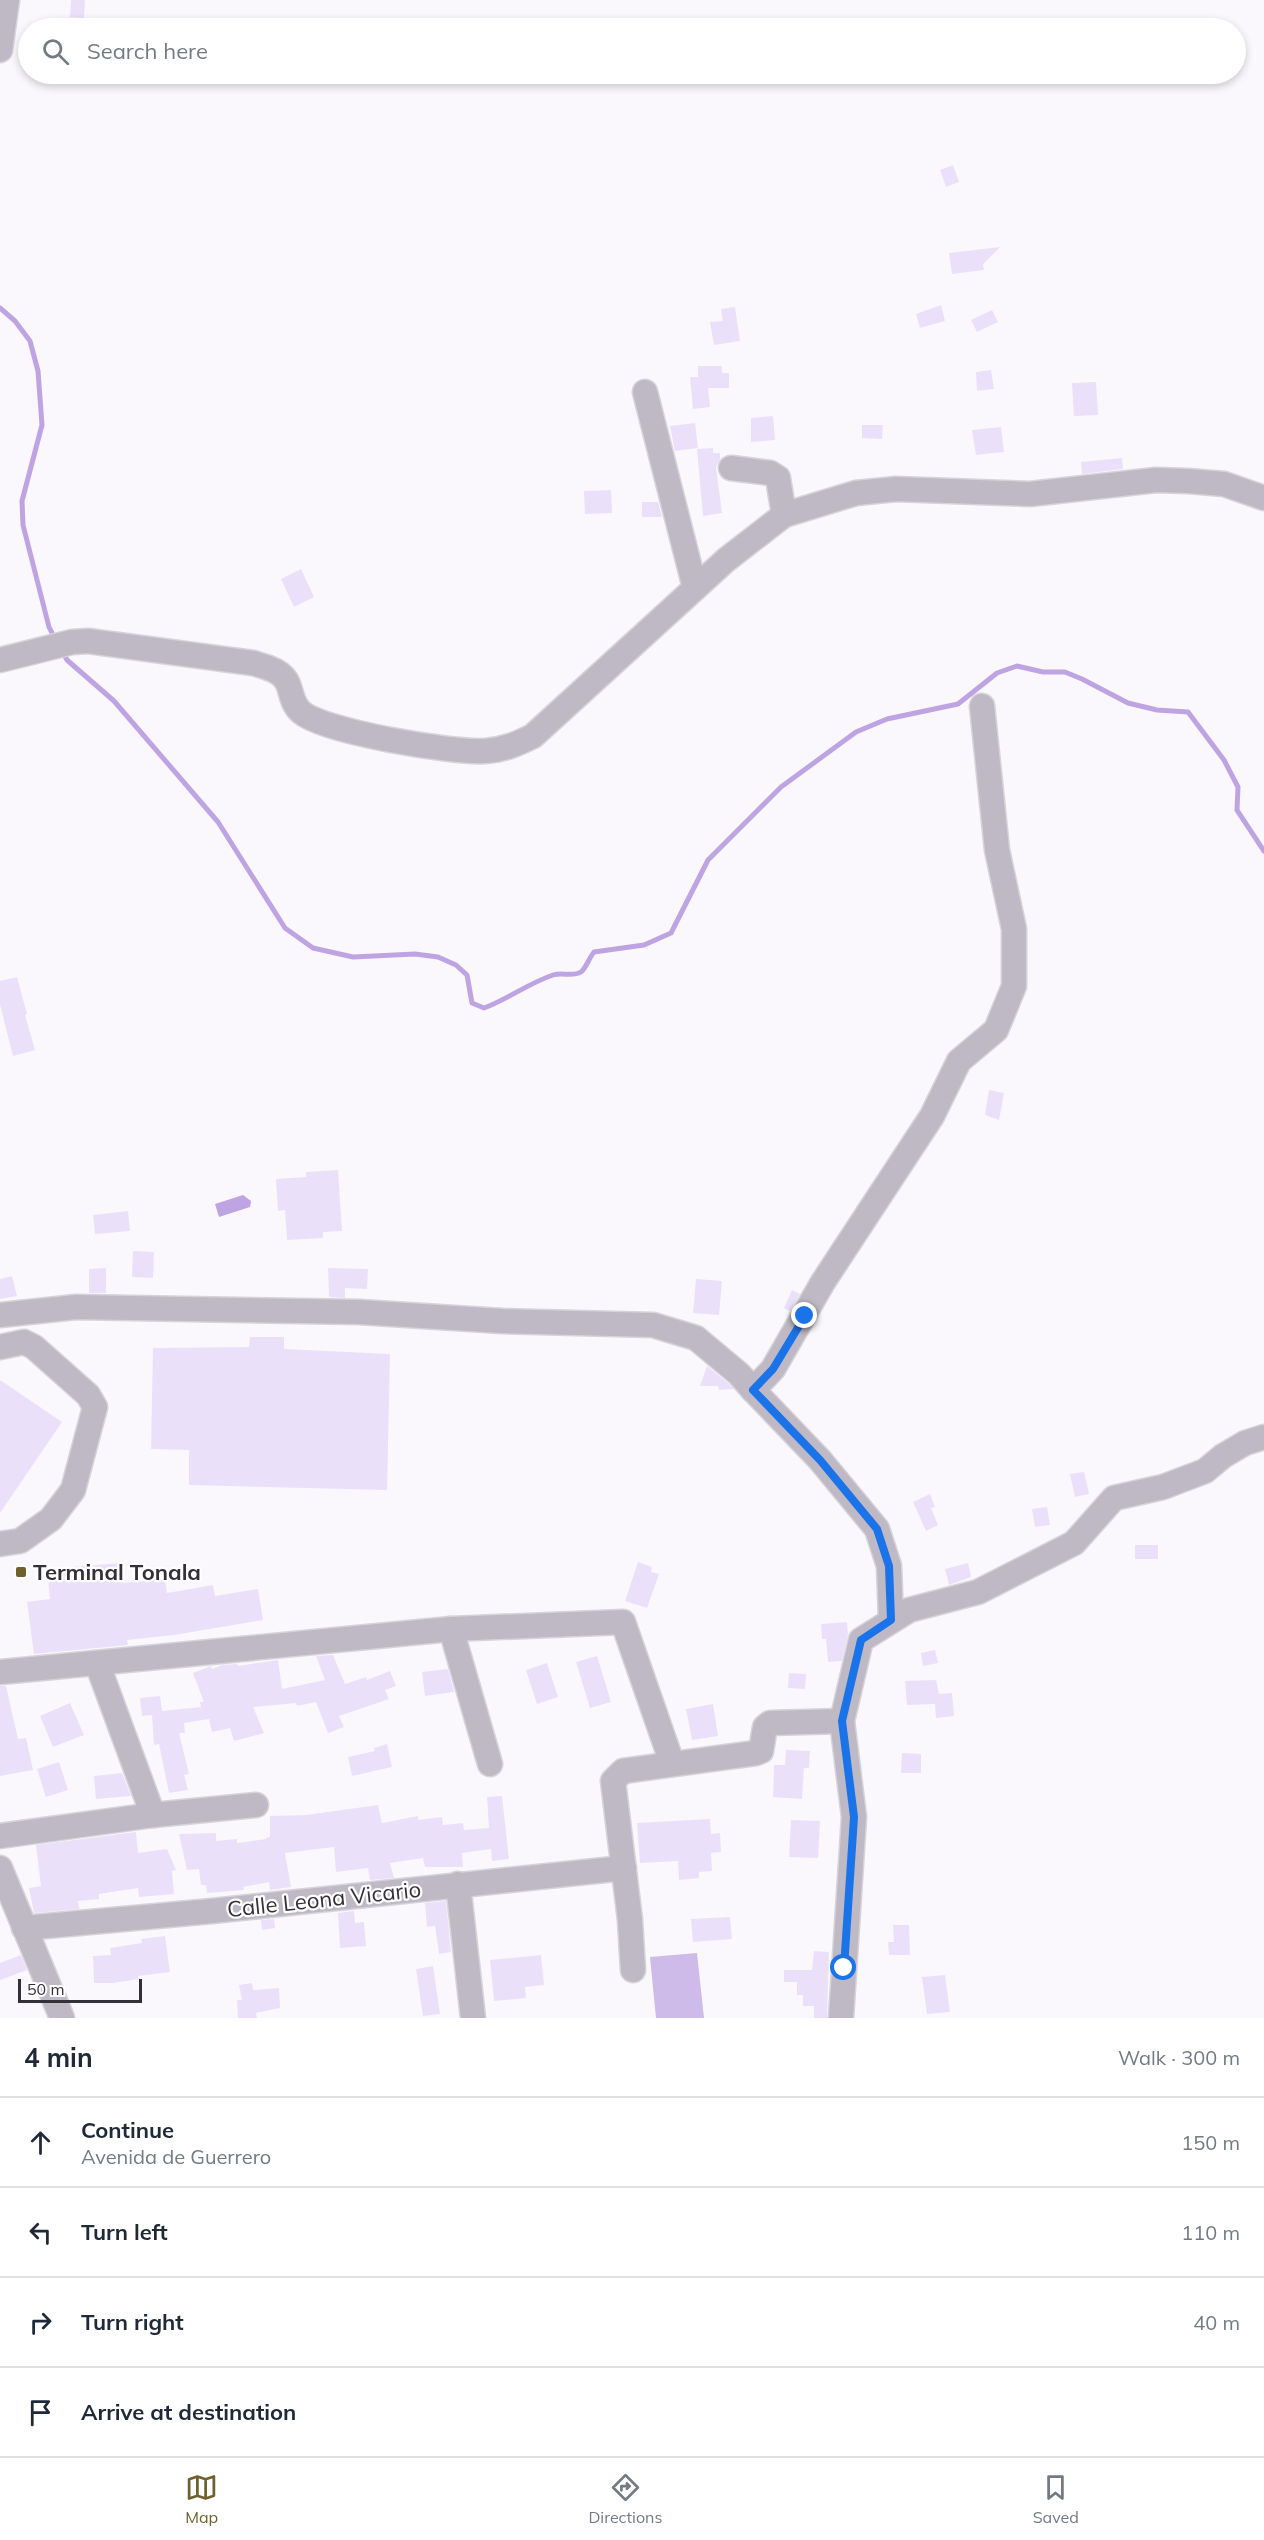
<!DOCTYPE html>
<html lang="en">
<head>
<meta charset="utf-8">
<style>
	body { margin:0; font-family:Mulish,sans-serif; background:#f6f6f7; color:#1f2937 }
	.scale { position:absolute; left:18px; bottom:15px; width:124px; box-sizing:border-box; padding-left:6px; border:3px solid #343039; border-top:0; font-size:16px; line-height:21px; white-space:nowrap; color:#343039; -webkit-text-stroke:4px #fff; paint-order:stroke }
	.stop { position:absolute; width:18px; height:18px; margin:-14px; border:4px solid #1a73e8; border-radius:50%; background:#fff }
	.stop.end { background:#1a73e8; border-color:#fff; box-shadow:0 2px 6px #0008 }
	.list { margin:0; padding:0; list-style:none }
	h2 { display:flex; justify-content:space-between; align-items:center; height:78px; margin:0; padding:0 24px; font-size:26px }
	h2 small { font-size:20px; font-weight:400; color:#747a83 }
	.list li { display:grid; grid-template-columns:39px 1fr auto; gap:18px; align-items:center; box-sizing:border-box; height:90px; padding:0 24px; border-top:2px solid #e0e1e3 }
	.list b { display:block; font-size:22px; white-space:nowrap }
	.list p { margin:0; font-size:20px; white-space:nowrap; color:#747a83 }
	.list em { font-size:20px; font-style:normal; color:#747a83 }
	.icon { flex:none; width:33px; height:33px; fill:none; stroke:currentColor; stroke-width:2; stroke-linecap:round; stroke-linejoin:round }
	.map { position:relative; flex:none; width:1264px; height:2018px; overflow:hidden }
	.search { position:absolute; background:#fff; box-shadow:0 3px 9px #0003; left:18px; right:18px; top:18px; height:66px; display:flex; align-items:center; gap:15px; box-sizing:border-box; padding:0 21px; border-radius:33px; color:#747a83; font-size:22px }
	.sheet { height:438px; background:#fff }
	nav { display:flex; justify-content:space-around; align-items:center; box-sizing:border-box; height:84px; border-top:2px solid #e0e1e3; background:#fff; font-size:16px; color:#747a83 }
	nav a { display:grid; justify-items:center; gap:3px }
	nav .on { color:#6f612f }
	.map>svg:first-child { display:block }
</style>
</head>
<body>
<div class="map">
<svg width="1264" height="2018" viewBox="0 0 1264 2018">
	<rect width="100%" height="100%" fill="#faf8fd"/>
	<path fill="#cfbbe9" d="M697,1953L704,2018H656L650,1957Z"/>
	<path fill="#bfa4e3" d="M243,1195L251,1201L250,1207L219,1217L215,1204Z"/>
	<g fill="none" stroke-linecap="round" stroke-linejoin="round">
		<g stroke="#bfa4e3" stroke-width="5">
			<path d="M0,308L15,321L30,341L38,371L42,425L22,501L23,525L49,627L55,639"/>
			<path d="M61,650L67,660L114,701L218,822L285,928L313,948L353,957L415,954L438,957L456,965L467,975L472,1003L484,1008C508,999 529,983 553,975C562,972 573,977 581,972C586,968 589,958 594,952L644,945L671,933L708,860L781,787L856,732L887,719L958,704L997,673L1017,666L1043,672H1065L1082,679L1128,703L1157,710L1188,712L1224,760L1238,787L1237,810L1264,851"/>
		</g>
	</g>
	<g fill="#ebe0fa">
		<path d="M71,0H85L84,18L70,17Z"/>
		<path d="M953,165L959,182L946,187L940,170Z"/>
		<path d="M1000,247L983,264L984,270L952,274L949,253Z"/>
		<path d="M941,305L945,321L920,328L916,314Z"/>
		<path d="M735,307L740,341L714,345L710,322L723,321L721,309Z"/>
		<path d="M992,310L998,322L977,332L971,320Z"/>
		<path d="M698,366H722V373H729V388H708L710,407L693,409L690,377H698Z"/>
		<path d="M991,370L994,389L977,391L976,372Z"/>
		<path d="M1096,382L1098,415L1074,416L1072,383Z"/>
		<path d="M773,416L775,440L751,442V418Z"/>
		<path d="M695,423L698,448L675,451L670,426Z"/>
		<path d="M862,425H883L882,439L862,438Z"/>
		<path d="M1001,427L1004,452L976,455L972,430Z"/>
		<path d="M713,448V453H720V459L716,467L722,513L703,516L697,449Z"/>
		<path d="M1122,458L1123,469L1082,474L1081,462Z"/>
		<path d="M611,490L612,513L585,514L584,491Z"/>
		<path d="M642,502H658L662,517H642Z"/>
		<path d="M301,569L314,597L294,607L281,579Z"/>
		<path d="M17,977L27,1014L25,1015L35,1050L13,1056L0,1005V981Z"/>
		<path d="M989,1090L1004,1093L999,1120L985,1115Z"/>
		<path d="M338,1170L342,1231L323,1232V1238L287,1240L285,1210L278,1211L276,1179L306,1177V1172Z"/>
		<path d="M128,1211L130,1231L95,1234L93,1215Z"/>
		<path d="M133,1251L154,1252L153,1278L132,1277Z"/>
		<path d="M106,1268V1293H89V1269Z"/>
		<path d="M328,1268L368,1269L367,1289L345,1288V1298L329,1297Z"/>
		<path d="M12,1276L17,1296L0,1299V1279Z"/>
		<path d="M696,1279L722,1281L719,1315L693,1313Z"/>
		<path d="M792,1290L800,1294L790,1311L784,1308Z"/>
		<path d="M250,1337H284V1349L390,1354L387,1490L189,1485V1450L151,1449L153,1348L249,1347Z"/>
		<path d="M707,1366L729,1384L734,1389L719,1390L718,1386H700Z"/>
		<path d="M0,1380L62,1422L0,1513Z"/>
		<path d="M1084,1472L1089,1494L1075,1497L1070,1474Z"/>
		<path d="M930,1494L935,1507L931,1508L938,1525L926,1531L913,1502Z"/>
		<path d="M1047,1507L1050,1525L1035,1527L1032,1509Z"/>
		<rect x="1135" y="1545" width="23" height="14"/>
		<path d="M638,1562L652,1567L651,1572L659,1574L647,1608L625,1601Z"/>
		<path d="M122,1563L123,1583L165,1579L167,1593L213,1585L215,1596L258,1589L263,1620L174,1635L127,1640L128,1645L34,1654L27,1602L50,1599L47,1569Z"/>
		<path d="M968,1563L971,1577L949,1585L945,1569Z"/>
		<path d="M847,1622L848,1635L842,1661L828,1662L826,1639H822L821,1624Z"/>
		<path d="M935,1650L938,1663L923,1666L921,1653Z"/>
		<path d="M333,1655L345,1684L366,1677L367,1680L390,1671L396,1686L385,1690L389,1699L339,1716L344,1727L328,1733L316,1702L297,1706L296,1703L253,1707L264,1733L234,1741L230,1728L212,1732L209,1719L184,1723L185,1733H179L189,1774L184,1775L188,1790L169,1793L159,1744L154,1745L152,1715L142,1716L140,1698L160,1696L162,1711L201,1707L200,1702H204L193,1673L211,1666L212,1669L222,1665L237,1664L238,1666L278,1660L282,1689L325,1680L316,1656Z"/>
		<path d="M597,1656L611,1702L590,1708L576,1662Z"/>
		<path d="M547,1663L558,1697L537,1704L526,1670Z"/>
		<path d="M448,1669L454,1692L425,1696L422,1672Z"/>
		<path d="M789,1673L806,1674L805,1689L788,1688Z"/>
		<path d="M936,1680L939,1694L952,1693L954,1716L936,1718L935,1704L907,1705L905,1681Z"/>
		<path d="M0,1686H6L18,1739L26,1738L33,1770L0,1776Z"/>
		<path d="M70,1703L84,1735L53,1747L40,1716Z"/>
		<path d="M713,1704L718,1736L692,1740L686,1709Z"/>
		<path d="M387,1744L392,1767L352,1776L348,1757L375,1751L374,1748Z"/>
		<path d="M786,1750L810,1751L809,1768H804L802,1799L773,1797L774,1765H785Z"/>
		<path d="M902,1753L921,1754V1773H901Z"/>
		<path d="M59,1762L68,1790L46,1797L37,1769Z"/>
		<path d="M122,1773L131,1796L96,1799L94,1776Z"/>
		<path d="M502,1796L509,1859L492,1861L491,1849L462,1853L463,1867H425L423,1858L390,1863L394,1878L370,1880L368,1868L336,1872L334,1847L285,1853L291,1887L270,1890L269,1882L243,1887L244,1890L207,1893L206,1885H201L199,1869L187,1870L179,1834L216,1833V1841L237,1839V1843L266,1839V1838L270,1837V1816L306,1815L378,1805L382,1823L418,1816V1820L442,1817L443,1825L463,1823L464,1830L489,1828L487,1797Z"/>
		<path d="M710,1819L711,1834L720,1833L721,1852L711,1853L712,1871L699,1872V1878L679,1880L678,1861L640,1863L637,1823Z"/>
		<path d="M791,1820L820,1821L818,1858L789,1857Z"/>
		<path d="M136,1832L138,1853L167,1849L176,1870L172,1871L174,1894L139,1897L138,1888L99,1894V1899L78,1901L79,1909L34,1913L29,1888L41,1886L36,1845Z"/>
		<path d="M446,1901L451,1952L439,1954L435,1926L427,1927L425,1903Z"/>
		<path d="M354,1911L355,1923L364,1922L366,1946L340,1948L338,1913Z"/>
		<path d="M730,1917L732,1939L693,1942L691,1919Z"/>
		<path d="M274,1919L275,1928L262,1930L261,1920Z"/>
		<path d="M893,1925H909L910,1955H889L888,1942H894Z"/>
		<path d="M165,1936L170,1972L138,1976L139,1979L113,1983H94L93,1956L111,1955L110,1948L142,1943L141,1939Z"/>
		<path d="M814,1951L829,1952L827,2018H814V2006H803V1995H797V1982H784V1970H812Z"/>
		<path d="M21,1955L27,1970L0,1980V1963Z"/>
		<path d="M541,1955L544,1985L525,1987L526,1998L494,2001L490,1960Z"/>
		<path d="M433,1966L440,2014L423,2016L416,1969Z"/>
		<path d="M945,1975L950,2012L927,2014L922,1977Z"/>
		<path d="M252,1983L253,1990L279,1988L280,2008L256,2013L257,2018H238L237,2000H242L239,1985Z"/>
	</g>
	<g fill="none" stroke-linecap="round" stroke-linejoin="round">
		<defs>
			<g id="minor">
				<path d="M0,50L7,0"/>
				<path d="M645,392L695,588"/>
				<path d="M731,468L770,473L778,478L784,515"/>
				<path d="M0,660L72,642L88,641L253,663C266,667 282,670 288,684C292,694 292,704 301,712C324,732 453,753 485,751C503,750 517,744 533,736L726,560L784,515L856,493L896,489L1030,494L1156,480L1188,481L1224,484L1264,498"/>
				<path d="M0,1315L76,1307L359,1312L502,1321L653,1325L696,1338L739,1374L753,1390L773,1369L823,1282L932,1116L959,1061L996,1030L1014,986V929L997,850L982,706"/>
				<path d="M0,1347L24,1342L34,1347L88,1395L95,1407L73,1490L51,1519L20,1541L0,1544"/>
				<path d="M753,1390L820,1460L877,1529L889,1566L891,1620"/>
				<path d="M451,1629L490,1764"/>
				<path d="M97,1663L153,1815"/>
				<path d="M0,1672L451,1629L623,1622L672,1763"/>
				<path d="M0,1836L153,1815L256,1805"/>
				<path d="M0,1868L62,2018"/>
				<path d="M458,1884L473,2018"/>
				<path d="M24,1928L212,1911L624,1868"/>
				<path d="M633,1970L630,1920L613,1781L623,1771L756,1753L761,1751L765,1727L770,1723L842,1721"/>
				<path d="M841,2018L854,1817L842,1721L861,1640L909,1610L978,1592L1074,1543L1114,1498L1163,1487L1205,1471L1223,1456L1245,1443L1264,1437"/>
			</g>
		</defs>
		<use href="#minor" stroke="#d6d4da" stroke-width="27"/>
		<use href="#minor" stroke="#beb9c4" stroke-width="24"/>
	</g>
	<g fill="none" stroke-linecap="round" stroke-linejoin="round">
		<path stroke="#1a73e8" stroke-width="8" d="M805,1316L773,1369L753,1390L820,1460L877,1529L889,1566L891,1620L861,1640L842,1721L854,1817L844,1968"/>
	</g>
	<rect fill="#6f612f" stroke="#fff" stroke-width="2" x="15" y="1566" width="12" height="12" rx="3"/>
	<g text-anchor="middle" stroke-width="4.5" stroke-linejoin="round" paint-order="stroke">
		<g font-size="22" font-weight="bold" fill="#343039" stroke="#fff" text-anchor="start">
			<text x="33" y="1580">Terminal Tonala</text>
		</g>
		<g font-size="22" fill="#343039" stroke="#fff">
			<text transform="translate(324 1899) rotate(-6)" y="8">Calle Leona Vicario</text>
		</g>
	</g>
</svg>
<div class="scale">50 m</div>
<div class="stop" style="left:844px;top:1968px"></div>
<div class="stop end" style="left:805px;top:1316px"></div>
<div class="search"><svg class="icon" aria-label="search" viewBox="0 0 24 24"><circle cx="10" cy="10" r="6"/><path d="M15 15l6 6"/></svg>Search here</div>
</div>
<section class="sheet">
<h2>4 min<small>Walk · 300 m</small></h2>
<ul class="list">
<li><svg class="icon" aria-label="ahead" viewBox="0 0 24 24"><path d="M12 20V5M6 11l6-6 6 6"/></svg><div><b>Continue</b><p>Avenida de Guerrero</p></div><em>150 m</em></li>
<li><svg class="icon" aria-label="left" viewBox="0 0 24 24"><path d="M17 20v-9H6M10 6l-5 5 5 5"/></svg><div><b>Turn left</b></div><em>110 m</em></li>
<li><svg class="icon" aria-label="right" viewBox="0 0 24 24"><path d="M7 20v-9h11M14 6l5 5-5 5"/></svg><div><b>Turn right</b></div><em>40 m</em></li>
<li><svg class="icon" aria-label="arrive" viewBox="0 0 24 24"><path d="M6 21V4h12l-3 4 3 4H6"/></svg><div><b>Arrive at destination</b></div></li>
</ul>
</section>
<nav>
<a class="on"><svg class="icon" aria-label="map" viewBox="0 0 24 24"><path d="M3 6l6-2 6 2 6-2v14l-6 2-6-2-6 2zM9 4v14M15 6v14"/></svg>Map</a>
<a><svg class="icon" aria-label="directions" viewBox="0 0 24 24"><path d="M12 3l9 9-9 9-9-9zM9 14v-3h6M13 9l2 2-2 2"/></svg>Directions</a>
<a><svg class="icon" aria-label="saved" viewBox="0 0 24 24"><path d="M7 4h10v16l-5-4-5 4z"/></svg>Saved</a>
</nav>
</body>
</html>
